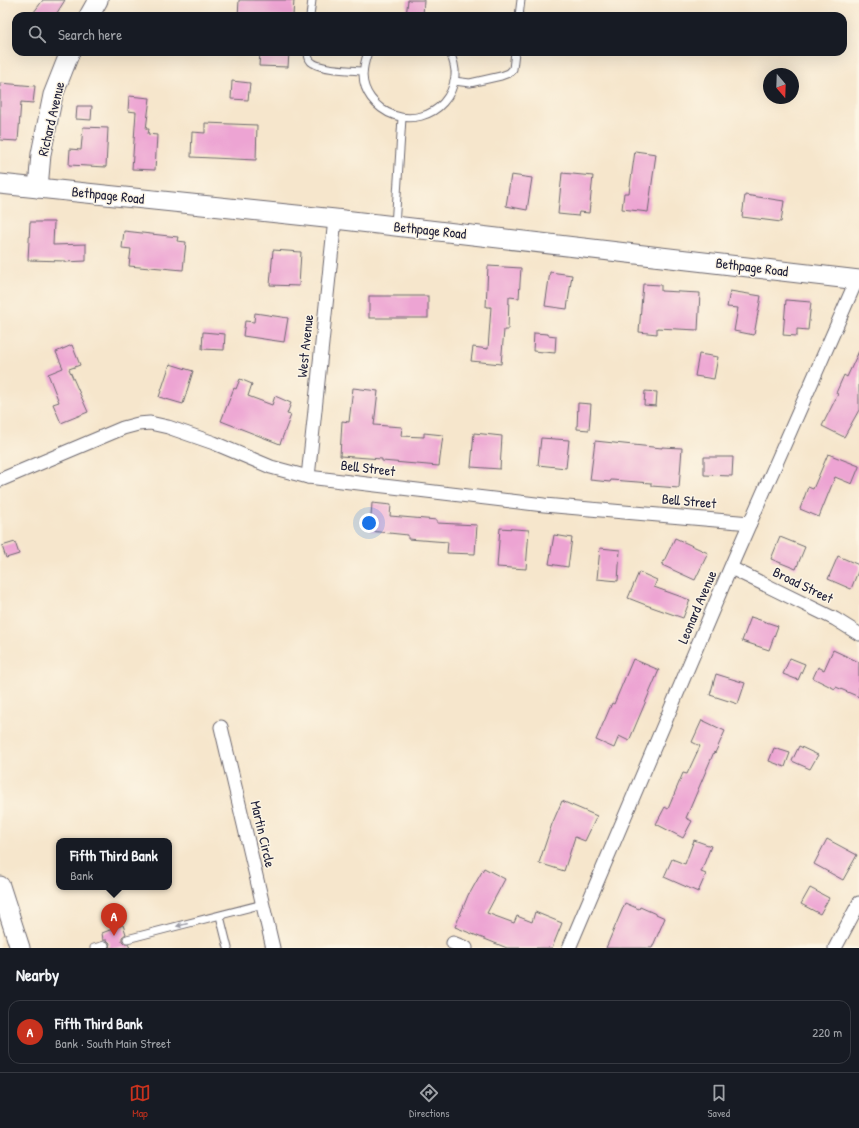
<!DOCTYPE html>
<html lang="en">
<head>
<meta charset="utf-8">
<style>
	body { margin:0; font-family:"Patrick Hand",sans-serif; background:#20242c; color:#f1f3f6 }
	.compass { position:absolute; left:763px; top:68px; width:36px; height:36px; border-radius:50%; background:#171b24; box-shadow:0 4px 16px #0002; rotate:161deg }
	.you { position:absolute; left:369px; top:523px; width:14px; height:14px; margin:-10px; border:3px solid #fff; border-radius:50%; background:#1a73e8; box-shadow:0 0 0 6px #1a73e833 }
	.badge { display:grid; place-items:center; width:26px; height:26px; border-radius:50%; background:#c8321e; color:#fff; font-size:13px; font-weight:700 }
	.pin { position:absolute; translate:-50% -33px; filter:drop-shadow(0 1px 2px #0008) }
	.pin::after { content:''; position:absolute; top:21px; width:14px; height:12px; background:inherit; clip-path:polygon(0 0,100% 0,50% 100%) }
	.popup { position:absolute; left:56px; top:838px; width:116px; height:52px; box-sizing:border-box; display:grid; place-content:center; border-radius:8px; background:#171b24; filter:drop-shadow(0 1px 3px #0005); font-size:13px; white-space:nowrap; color:#9ea1a6 }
	.popup b { font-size:15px; color:#f1f3f6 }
	.popup::after { content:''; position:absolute; left:50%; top:100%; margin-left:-8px; border:8px solid transparent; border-top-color:#171b24 }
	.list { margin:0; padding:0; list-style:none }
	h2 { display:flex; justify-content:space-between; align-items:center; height:52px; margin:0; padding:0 16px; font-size:17px }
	h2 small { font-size:13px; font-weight:400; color:#9ea1a6 }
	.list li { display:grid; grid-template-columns:26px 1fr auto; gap:12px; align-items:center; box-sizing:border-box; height:64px; margin:0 8px 8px; padding:0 8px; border:1px solid #363941; border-radius:12px }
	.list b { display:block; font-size:15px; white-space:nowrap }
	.list p { margin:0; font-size:13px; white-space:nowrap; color:#9ea1a6 }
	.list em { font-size:13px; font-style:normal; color:#9ea1a6 }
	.icon { flex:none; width:22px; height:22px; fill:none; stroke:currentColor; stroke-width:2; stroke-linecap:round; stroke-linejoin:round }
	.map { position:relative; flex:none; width:859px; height:948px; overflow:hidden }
	.search { position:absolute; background:#171b24; box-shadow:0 4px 16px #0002; left:12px; right:12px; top:12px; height:44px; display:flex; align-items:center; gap:10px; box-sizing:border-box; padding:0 14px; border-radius:12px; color:#9ea1a6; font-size:15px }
	.sheet { height:124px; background:#171b24 }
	nav { display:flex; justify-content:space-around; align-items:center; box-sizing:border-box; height:56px; border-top:1px solid #363941; background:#171b24; font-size:11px; color:#9ea1a6 }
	nav a { display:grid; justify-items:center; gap:2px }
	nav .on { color:#c8321e }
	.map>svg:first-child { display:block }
</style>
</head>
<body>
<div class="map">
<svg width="859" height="948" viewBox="0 0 859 948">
	<rect width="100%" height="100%" fill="#fcf5e5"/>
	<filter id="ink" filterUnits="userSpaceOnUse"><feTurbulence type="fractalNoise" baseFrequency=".025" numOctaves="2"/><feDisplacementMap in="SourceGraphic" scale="8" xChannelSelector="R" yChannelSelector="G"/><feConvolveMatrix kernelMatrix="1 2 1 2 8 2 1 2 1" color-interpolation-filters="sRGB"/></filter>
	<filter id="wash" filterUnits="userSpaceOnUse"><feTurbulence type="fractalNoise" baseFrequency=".012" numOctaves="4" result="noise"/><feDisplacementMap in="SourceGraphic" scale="16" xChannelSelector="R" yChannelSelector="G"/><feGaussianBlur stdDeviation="0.9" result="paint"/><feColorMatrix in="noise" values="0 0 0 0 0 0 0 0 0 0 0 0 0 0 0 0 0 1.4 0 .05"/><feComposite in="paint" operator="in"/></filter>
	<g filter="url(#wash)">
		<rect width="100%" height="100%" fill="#f6e6cc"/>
		<g id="blocks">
			<g fill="#eda4d3">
				<path d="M43,0H65L55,16H31Z"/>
				<path d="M239,0H294L293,16H238Z"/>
				<path d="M408,0H424L423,16H406Z"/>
				<path d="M260,52H289L288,67L259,66Z"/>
				<path d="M232,81L250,83L248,100L231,99Z"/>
				<path d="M0,83L35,86L33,103L21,102L18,141L0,140Z"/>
				<path d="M129,96L150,98L146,129H149L148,134L157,135L155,170L132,169L136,112L128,111Z"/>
				<path d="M77,106H92L91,120L76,119Z"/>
				<path d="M205,123L257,125L256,160L191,157L192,132L205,133Z"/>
				<path d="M83,127L108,128L106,167L69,165L70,149L81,150Z"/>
				<path d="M635,151L656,154L648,212L622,209L624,193H629Z"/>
				<path d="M562,173L593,176L589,213L579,212L578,216L558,214Z"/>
				<path d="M511,175L532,178L527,210L506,206Z"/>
				<path d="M745,195L784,201L781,222L742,217Z"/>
				<path d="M30,222H54L53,245L86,244V261L65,262V261L28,260Z"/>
				<path d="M124,231L178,237L177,241L186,242L183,270L150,267V268L129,266L131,249L122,248Z"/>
				<path d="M273,250L301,252L299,286L270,285Z"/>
				<path d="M488,266L521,268L519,298L509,297L508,330H504L501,364L471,361L473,347L488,349L491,307H486Z"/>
				<path d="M550,272L572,275L567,309L545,306Z"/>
				<path d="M643,284L661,285V291L700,293L698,330L657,328V334L639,332Z"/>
				<path d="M730,291L761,296L754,335L734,331L738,308L727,307Z"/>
				<rect x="369" y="296" width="59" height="22"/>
				<path d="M786,300L811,302L808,330L797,329V336L783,335Z"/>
				<path d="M255,313L288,318L284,342L243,336L245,321L254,322Z"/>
				<path d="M203,332L225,334L224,350L202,349Z"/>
				<path d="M534,333L548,334V335L556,336L555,353L533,351Z"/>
				<path d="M72,345L80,365L69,369L88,412L61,423L53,404L59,402L48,374L63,368L56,352Z"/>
				<path d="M859,351V410L844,437L822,426L838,394L836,393L844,375L847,377Z"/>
				<path d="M699,354L718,357L714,379L695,376Z"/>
				<path d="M170,364L193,371L183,404L159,397Z"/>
				<path d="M240,379L252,384L248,396L272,405L275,396L291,403L287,414L291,415L280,444L221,421L234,388L236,389Z"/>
				<path d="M353,388L378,391L374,425L402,427L401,436L424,437V433L443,435L439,466L382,461V459L340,456L342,421L349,422Z"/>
				<path d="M645,391L657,392L656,406L644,405Z"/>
				<path d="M578,403L591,404L589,430L577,429Z"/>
				<path d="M474,433L502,436L500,469L471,467Z"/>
				<path d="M541,438L569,440L566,468L538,465Z"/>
				<path d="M595,441L662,448V447L682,448L679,488L651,486V483L611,480L610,482L590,480Z"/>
				<path d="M828,454L859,466V467L852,484L835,477L819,517L800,509L808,487L813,489Z"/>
				<path d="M704,457H733L732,476L704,475Z"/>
				<path d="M372,503L391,505L390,516L437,520V523L477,525L475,554L447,553L448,542L408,539V535L370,531Z"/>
				<path d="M500,528L529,530L526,569L497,567Z"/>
				<path d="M554,535L572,538L568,567L549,564Z"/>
				<path d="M780,537L805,547L796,569L771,559Z"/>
				<path d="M675,538L708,553L695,580L662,565Z"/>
				<path d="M15,542L19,554L6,558L2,546Z"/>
				<path d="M600,548L620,550L618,581L597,579Z"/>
				<path d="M838,556L859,565V569L851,589L828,579Z"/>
				<path d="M639,572L657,580L654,587L690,600L683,618L646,605L628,598Z"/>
				<path d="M751,617L778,626L769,650L742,641Z"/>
				<path d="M833,650L859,662V697L836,687L835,689L813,678L818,667L824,670Z"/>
				<path d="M790,658L805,664L798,680L783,674Z"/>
				<path d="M633,659L659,670L629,741L619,736L614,748L596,740L612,703L614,704Z"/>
				<path d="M716,674L745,683L738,704L710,695Z"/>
				<path d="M702,720L725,731L715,753L714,752L686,818L692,821L683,838L656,824L665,807L668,809L683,773L687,774L700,746L692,742Z"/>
				<path d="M799,746L818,755L810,769L792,761Z"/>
				<path d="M774,748L790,753L785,767L769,761Z"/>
				<path d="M562,801L597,816L585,841L575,837L564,871L539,863L552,824Z"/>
				<path d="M827,839L857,855L843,880L814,864Z"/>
				<path d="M694,840L711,846L701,872L706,874L698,892L664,877L672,859L685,864Z"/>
				<path d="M484,868L505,879L487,913L514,923L517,916L532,922L535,912L562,923L552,948H507L455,927L469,893H470Z"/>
				<path d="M810,888L829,898L820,914L801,904Z"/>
				<path d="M625,903L639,909L640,907L665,918L652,948H606Z"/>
				<path d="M123,925L126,934L122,937V941L125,944H128L130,948H109L110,943L107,940H103L102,933Z"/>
			</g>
		</g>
	</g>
	<g filter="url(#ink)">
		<use href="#blocks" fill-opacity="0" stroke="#6c676e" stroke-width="1"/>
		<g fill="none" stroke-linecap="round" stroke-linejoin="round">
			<defs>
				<g id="lane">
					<path d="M310,16L312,0"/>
					<path d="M519,16L521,0"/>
					<path d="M308,52C308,56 309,61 313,63C323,70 351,70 363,71"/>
					<path d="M368,52C362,69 360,83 371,98C397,133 450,119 455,76C456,68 453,60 450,52"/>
					<path d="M454,81L470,83L501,76L509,73L513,69L515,52"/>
					<path d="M395,226L402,118"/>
					<path d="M220,916L228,948"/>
					<path d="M127,939L263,904"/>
					<path d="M94,948L105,945"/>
				</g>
				<g id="street">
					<path d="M308,477L335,219"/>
					<path d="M0,480L123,428L138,424L150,423L168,427L214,443L271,467L308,477L544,505L750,523"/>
					<path d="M731,568L835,619L859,634"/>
					<path d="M221,727L273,948"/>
					<path d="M453,943L466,948"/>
					<path d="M569,948L735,557L857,279"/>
					<path d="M835,948L859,903"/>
				</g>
				<g id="secondary">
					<path d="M89,16L98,0"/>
					<path d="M0,184L335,219L859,280"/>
					<path d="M38,188L41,154L53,95L70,52"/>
					<path d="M0,886L20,948"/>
				</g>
			</defs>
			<use href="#lane" stroke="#6c676e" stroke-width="9"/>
			<use href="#street" stroke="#6c676e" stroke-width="15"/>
			<use href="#secondary" stroke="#6c676e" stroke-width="21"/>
			<use href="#lane" stroke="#fff" stroke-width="7"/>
			<use href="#street" stroke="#fff" stroke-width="13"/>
			<use href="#secondary" stroke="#fff" stroke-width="19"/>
		</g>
		<defs><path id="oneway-solid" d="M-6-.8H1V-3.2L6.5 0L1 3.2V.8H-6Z"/></defs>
		<use fill="#9c9ca7" href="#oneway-solid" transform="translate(182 925) rotate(166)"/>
	</g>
	<g text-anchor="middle" stroke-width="3" stroke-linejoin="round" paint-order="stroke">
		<g font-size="14" fill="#22223b" stroke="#fcf5e5">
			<text transform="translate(51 119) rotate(-77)" y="5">Richard Avenue</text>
			<text transform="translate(108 195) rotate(6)" y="5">Bethpage Road</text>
			<text transform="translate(430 230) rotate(6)" y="5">Bethpage Road</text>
			<text transform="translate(752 267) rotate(7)" y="5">Bethpage Road</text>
			<text transform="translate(305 346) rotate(-84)" y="5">West Avenue</text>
			<text transform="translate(368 468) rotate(7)" y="5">Bell Street</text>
			<text transform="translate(689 501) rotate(5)" y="5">Bell Street</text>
			<text transform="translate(803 585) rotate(26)" y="5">Broad Street</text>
			<text transform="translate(697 607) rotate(-67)" y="5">Leonard Avenue</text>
			<text transform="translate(263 834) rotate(77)" y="5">Martin Circle</text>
		</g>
	</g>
</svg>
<svg class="compass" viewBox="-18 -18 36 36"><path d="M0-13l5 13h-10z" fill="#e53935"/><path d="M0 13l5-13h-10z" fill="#9ea1a6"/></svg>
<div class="you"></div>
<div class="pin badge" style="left:114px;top:936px">A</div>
<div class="popup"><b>Fifth Third Bank</b>Bank</div>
<div class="search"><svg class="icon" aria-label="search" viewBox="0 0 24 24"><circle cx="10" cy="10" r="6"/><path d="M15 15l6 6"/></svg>Search here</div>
</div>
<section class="sheet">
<h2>Nearby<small></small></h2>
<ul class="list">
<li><span class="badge">A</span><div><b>Fifth Third Bank</b><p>Bank · South Main Street</p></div><em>220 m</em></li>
</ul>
</section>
<nav>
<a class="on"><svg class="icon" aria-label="map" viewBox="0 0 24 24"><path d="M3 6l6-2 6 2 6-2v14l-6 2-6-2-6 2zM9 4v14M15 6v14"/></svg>Map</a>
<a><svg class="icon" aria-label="directions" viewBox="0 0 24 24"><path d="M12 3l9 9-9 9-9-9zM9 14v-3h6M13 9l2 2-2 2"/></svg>Directions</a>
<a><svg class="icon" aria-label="saved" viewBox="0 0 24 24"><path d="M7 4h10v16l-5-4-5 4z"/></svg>Saved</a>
</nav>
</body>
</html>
